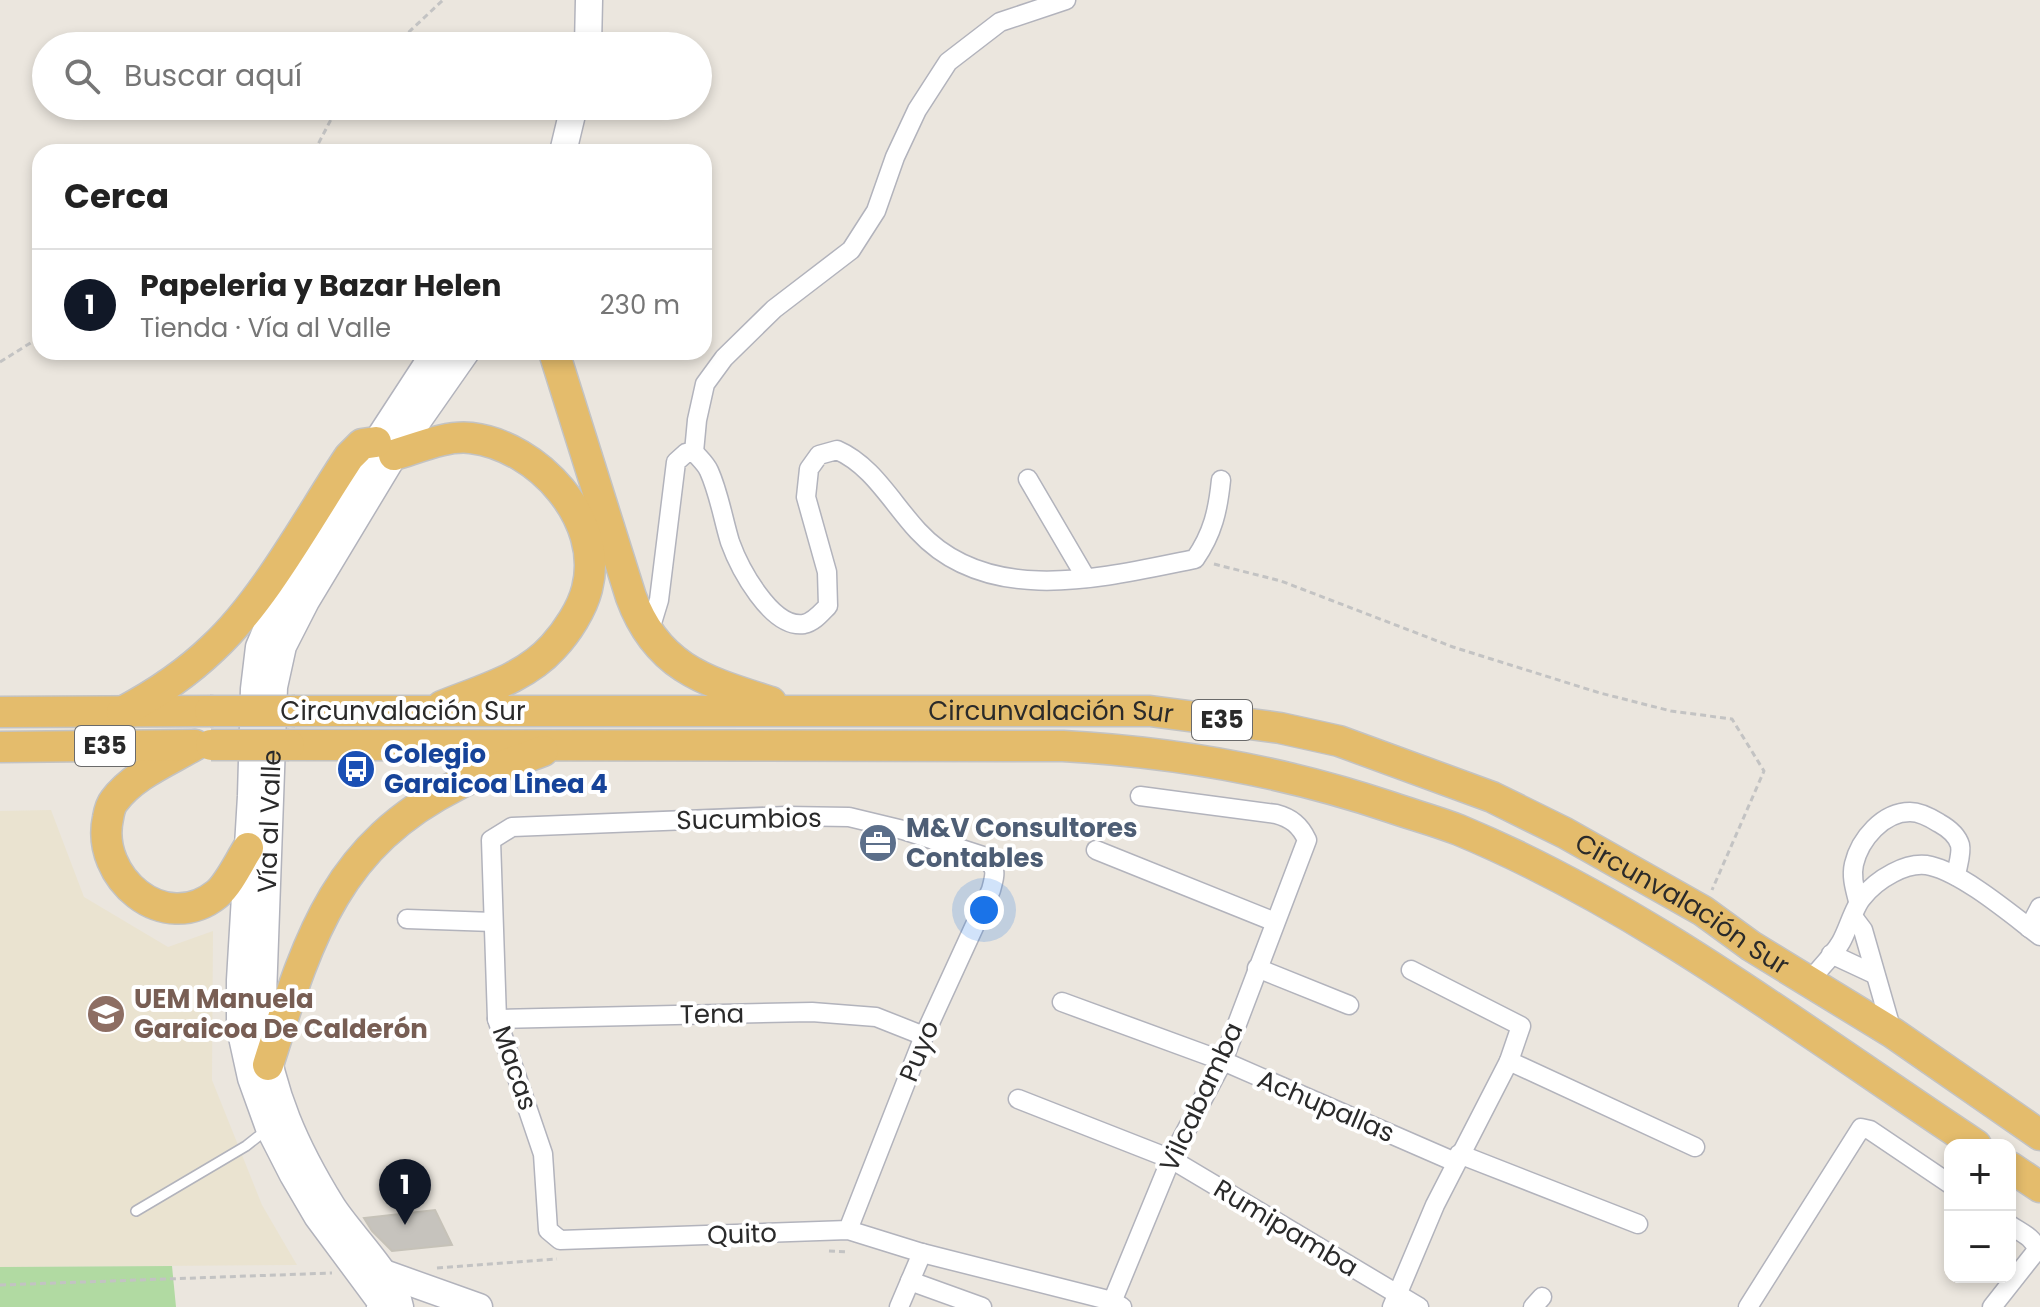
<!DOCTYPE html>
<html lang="es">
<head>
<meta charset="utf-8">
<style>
	body { margin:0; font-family:Poppins,sans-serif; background:#f6f6f6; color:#222 }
	.controls { position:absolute; right:24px; bottom:24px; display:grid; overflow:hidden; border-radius:16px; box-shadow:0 4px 12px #0003 }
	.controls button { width:72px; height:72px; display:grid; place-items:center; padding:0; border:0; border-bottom:2px solid #e0e0e0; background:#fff; color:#222; font:40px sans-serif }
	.you { position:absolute; left:984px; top:910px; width:28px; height:28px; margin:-20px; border:6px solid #fff; border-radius:50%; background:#1a73e8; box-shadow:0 0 0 12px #1a73e833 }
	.badge { display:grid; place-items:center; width:52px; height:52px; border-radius:50%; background:#111827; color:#fff; font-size:26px; font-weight:700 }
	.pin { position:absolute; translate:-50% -66px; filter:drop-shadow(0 2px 4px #0008) }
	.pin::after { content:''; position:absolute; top:42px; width:28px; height:24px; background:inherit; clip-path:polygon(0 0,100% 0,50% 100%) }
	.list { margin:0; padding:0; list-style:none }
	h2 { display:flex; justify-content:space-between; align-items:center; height:104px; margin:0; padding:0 32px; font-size:34px }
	h2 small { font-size:26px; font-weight:400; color:#767676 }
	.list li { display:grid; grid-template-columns:52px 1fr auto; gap:24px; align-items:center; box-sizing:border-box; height:112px; padding:0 32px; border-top:2px solid #e0e0e0 }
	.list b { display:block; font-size:30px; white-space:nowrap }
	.list p { margin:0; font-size:26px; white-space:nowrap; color:#767676 }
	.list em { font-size:26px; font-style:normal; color:#767676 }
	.icon { flex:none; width:44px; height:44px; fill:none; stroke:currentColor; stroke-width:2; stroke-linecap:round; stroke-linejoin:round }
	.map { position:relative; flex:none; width:2040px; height:1307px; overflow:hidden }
	.search { position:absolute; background:#fff; box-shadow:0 4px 12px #0003; left:32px; top:32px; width:680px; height:88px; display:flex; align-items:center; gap:20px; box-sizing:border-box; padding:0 28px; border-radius:44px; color:#767676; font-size:30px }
	.panel { position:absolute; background:#fff; box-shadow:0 4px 12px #0003; left:32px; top:144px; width:680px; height:216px; border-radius:24px }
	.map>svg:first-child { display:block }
</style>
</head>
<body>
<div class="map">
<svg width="2040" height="1307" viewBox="0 0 2040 1307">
	<rect width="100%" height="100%" fill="#ebe6de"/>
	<path fill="#eae3d0" d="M51,810L84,897L168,947L213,931L212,1080L262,1205L297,1265L0,1267V811Z"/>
	<path fill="#b1daa2" d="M172,1266L176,1307H0V1267Z"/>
	<path fill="#c6c3bd" stroke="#c6c2b8" stroke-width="2" d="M435,1210L452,1245L392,1251L372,1231L364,1218Z"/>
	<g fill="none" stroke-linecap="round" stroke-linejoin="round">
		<defs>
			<path id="service" d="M136,1211L246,1146L265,1131"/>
			<g id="minor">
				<path d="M694,452L697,420L705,384L724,358L774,309L851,250L876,211L895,157L917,110L948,62L1000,22L1066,0"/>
				<path d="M1028,479L1086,578"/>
				<path d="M648,636L659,600L676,462L686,453L694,452C699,458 706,464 709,471C719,493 723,519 730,542C739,567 771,629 804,624C814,622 821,613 828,606L827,572L806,497L809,469L819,455L837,450C872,465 892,503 918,531C989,608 1105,577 1195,559C1213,533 1218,510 1221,480"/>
				<path d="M1096,850L1275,922"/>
				<path d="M1858,901C1855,889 1851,877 1854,864C1860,839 1883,812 1910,812C1920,812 1931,818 1939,823C1948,828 1957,835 1960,845C1962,854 1957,867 1956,876"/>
				<path d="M1854,918L1863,930L1892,1031"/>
				<path d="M407,919L493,922"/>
				<path d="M2029,928L2040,907"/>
				<path d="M1831,954L1874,974"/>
				<path d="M1257,968L1349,1005"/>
				<path d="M1810,980C1820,968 1833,956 1841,942C1848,930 1854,907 1862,898C1876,880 1907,860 1931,866C1964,874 2012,915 2040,936"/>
				<path d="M1062,1002L1223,1061L1455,1162"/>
				<path d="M497,1019L812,1012L876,1017L924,1036"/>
				<path d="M1509,1061L1695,1147"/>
				<path d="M1018,1099L1171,1159L1419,1307"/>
				<path d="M1459,1154L1638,1224"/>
				<path d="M848,1230L924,1036L991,890C996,871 997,869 983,856L903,830L849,817L786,816L512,827L491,840L497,1019L543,1154L548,1230L560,1240L848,1230L922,1253L1112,1301L1122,1307"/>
				<path d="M910,1281L982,1307"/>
				<path d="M899,1307L922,1253"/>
				<path d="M1110,1307L1171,1159L1223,1061L1307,840C1300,825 1291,818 1276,814L1140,796"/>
				<path d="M1392,1307L1435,1205L1509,1061L1521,1026L1411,970"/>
				<path d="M1533,1307L1542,1297"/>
				<path d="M1748,1307L1861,1128L1870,1130L1950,1184"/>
				<path d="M1992,1307L2037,1250C2034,1237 2020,1232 2010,1225"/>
			</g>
			<g id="secondary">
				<path d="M588,46L589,0"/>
				<path d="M563,152L574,106"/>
				<path d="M381,1272L479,1307"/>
				<path d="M380,1307V1301L317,1216L293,1175L269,1128L251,1078L240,1028V980L251,796L254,689L259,647L276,607L351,481L435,352"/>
				<path id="s1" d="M400,1307C395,1278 349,1233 332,1206C295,1146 272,1094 262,1024L274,687L283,646L306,601L394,455L466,352"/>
			</g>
			<g id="trunk">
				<path d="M554,352L631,597C657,668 705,681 771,702"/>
				<path d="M394,455C418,448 446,435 471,438C538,446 605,519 587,589C582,609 567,632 553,647C524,679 481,690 442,706"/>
				<path id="s2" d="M295,711H1150L1280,728L1339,741L1492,797L1565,833L1703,911L1751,946L1893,1033L2040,1135"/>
				<path d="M0,712L210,711"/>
				<path d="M122,712C156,694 186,674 213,648C265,600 309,517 349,457L362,444L376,442"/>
				<path d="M195,745C168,761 133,775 114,801C110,806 109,812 108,818C95,877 164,937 217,894C229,884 239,862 248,848"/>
				<path d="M289,745L1063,746C1175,752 1283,771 1390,807C1413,815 1436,821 1459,830C1644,907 1809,1035 1976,1145"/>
				<path d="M0,747L194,745"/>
				<path d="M268,1065C307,943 333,847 457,785C484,771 514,762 543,751"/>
				<path d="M2010,1167L2040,1187"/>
			</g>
		</defs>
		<use href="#service" stroke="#b2b3bc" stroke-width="12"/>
		<use href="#minor" stroke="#b2b3bc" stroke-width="21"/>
		<use href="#secondary" stroke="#b2b3bc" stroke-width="29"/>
		<use href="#trunk" stroke="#c3c3c3" stroke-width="33"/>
		<g stroke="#c3c3c3" stroke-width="3" stroke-dasharray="6 4" stroke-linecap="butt">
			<path d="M394,46L443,0"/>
			<path d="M314,152L338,106"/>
			<path d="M0,362L40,337"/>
			<path d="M1214,564L1281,581L1453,647L1600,693L1671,711L1732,719L1764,771L1712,890"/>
			<path d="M829,1251L849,1252"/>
			<path d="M437,1268L557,1259"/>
			<path d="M0,1285L332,1273"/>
		</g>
		<use href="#service" stroke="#fff" stroke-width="9"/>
		<use href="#minor" stroke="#fff" stroke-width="18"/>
		<use href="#secondary" stroke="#fff" stroke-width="26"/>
		<use href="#trunk" stroke="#e4bc6c" stroke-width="30"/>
		<defs>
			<g id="trunk-bridge">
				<path d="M210,711H295"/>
				<path d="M211,745H289"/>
			</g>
		</defs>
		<use href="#trunk-bridge" stroke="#c3c3c3" stroke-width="33" stroke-linecap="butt"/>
		<use href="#trunk-bridge" stroke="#e4bc6c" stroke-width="30"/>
	</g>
	<defs>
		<symbol id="bus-disc" viewBox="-11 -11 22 22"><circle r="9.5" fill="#1a4fb4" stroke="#fff"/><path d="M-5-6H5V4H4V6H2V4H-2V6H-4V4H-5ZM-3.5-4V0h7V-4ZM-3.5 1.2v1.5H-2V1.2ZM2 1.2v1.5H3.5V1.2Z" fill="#fff"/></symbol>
		<symbol id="office-disc" viewBox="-11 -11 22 22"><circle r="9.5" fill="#5c6f8a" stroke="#fff"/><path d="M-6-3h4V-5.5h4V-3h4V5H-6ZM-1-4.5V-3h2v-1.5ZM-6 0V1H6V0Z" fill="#fff"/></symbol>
		<symbol id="school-disc" viewBox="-11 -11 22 22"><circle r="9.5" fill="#8d6e63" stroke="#fff"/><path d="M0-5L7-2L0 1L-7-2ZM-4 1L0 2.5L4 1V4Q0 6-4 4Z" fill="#fff"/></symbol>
	</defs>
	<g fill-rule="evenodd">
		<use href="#bus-disc" x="334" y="747" width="44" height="44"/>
		<use href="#office-disc" x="856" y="821" width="44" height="44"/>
		<use href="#school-disc" x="84" y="992" width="44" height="44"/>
	</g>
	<g text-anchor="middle" stroke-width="8" stroke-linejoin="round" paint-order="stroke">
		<g fill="#fff" stroke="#6a6a6a" stroke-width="2">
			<rect x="1192" y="700" width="60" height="40" rx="6"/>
			<rect x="75" y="726" width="60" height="40" rx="6"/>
		</g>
		<g font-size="24" font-weight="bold" fill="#2a2a2a">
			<text x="1222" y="728">E35</text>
			<text x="105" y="754">E35</text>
		</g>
		<g font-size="26" fill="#2a2a2a" stroke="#fff">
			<text x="403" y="720">Circunvalación Sur</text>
			<text dy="9" stroke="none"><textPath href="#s2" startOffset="756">Circunvalación Sur</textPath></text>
			<text transform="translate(749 819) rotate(-1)" y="9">Sucumbios</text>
			<text dy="9" stroke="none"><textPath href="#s1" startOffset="522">Vía al Valle</textPath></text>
			<text dy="9" stroke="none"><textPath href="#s2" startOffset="1428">Circunvalación Sur</textPath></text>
			<text transform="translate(712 1014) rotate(-1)" y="9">Tena</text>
			<text transform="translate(919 1051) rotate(-68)" y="9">Puyo</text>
			<text transform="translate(515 1068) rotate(71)" y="9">Macas</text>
			<text transform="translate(1201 1097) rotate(-65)" y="9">Vilcabamba</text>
			<text transform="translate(1326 1106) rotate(23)" y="9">Achupallas</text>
			<text transform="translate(1286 1228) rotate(31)" y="9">Rumipamba</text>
			<text transform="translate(742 1234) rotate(-2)" y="9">Quito</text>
		</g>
		<g font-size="26" font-weight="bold" fill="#164399" stroke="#fff" text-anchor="start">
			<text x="384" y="763">Colegio<tspan x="384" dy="30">Garaicoa Linea 4</tspan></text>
		</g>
		<g font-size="26" font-weight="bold" fill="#4e5e75" stroke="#fff" text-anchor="start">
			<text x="906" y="837">M&amp;V Consultores<tspan x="906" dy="30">Contables</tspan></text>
		</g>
		<g font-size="26" font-weight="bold" fill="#785e54" stroke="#fff" text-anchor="start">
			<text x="134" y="1008">UEM Manuela<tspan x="134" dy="30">Garaicoa De Calderón</tspan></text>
		</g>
	</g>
</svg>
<div class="controls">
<button>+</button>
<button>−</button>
</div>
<div class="you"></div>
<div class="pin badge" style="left:405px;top:1225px">1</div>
<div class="search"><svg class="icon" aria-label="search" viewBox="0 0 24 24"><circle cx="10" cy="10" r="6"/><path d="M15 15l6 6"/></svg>Buscar aquí</div>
<section class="panel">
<h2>Cerca<small></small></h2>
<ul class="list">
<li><span class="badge">1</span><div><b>Papeleria y Bazar Helen</b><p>Tienda · Vía al Valle</p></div><em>230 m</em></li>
</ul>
</section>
</div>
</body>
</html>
